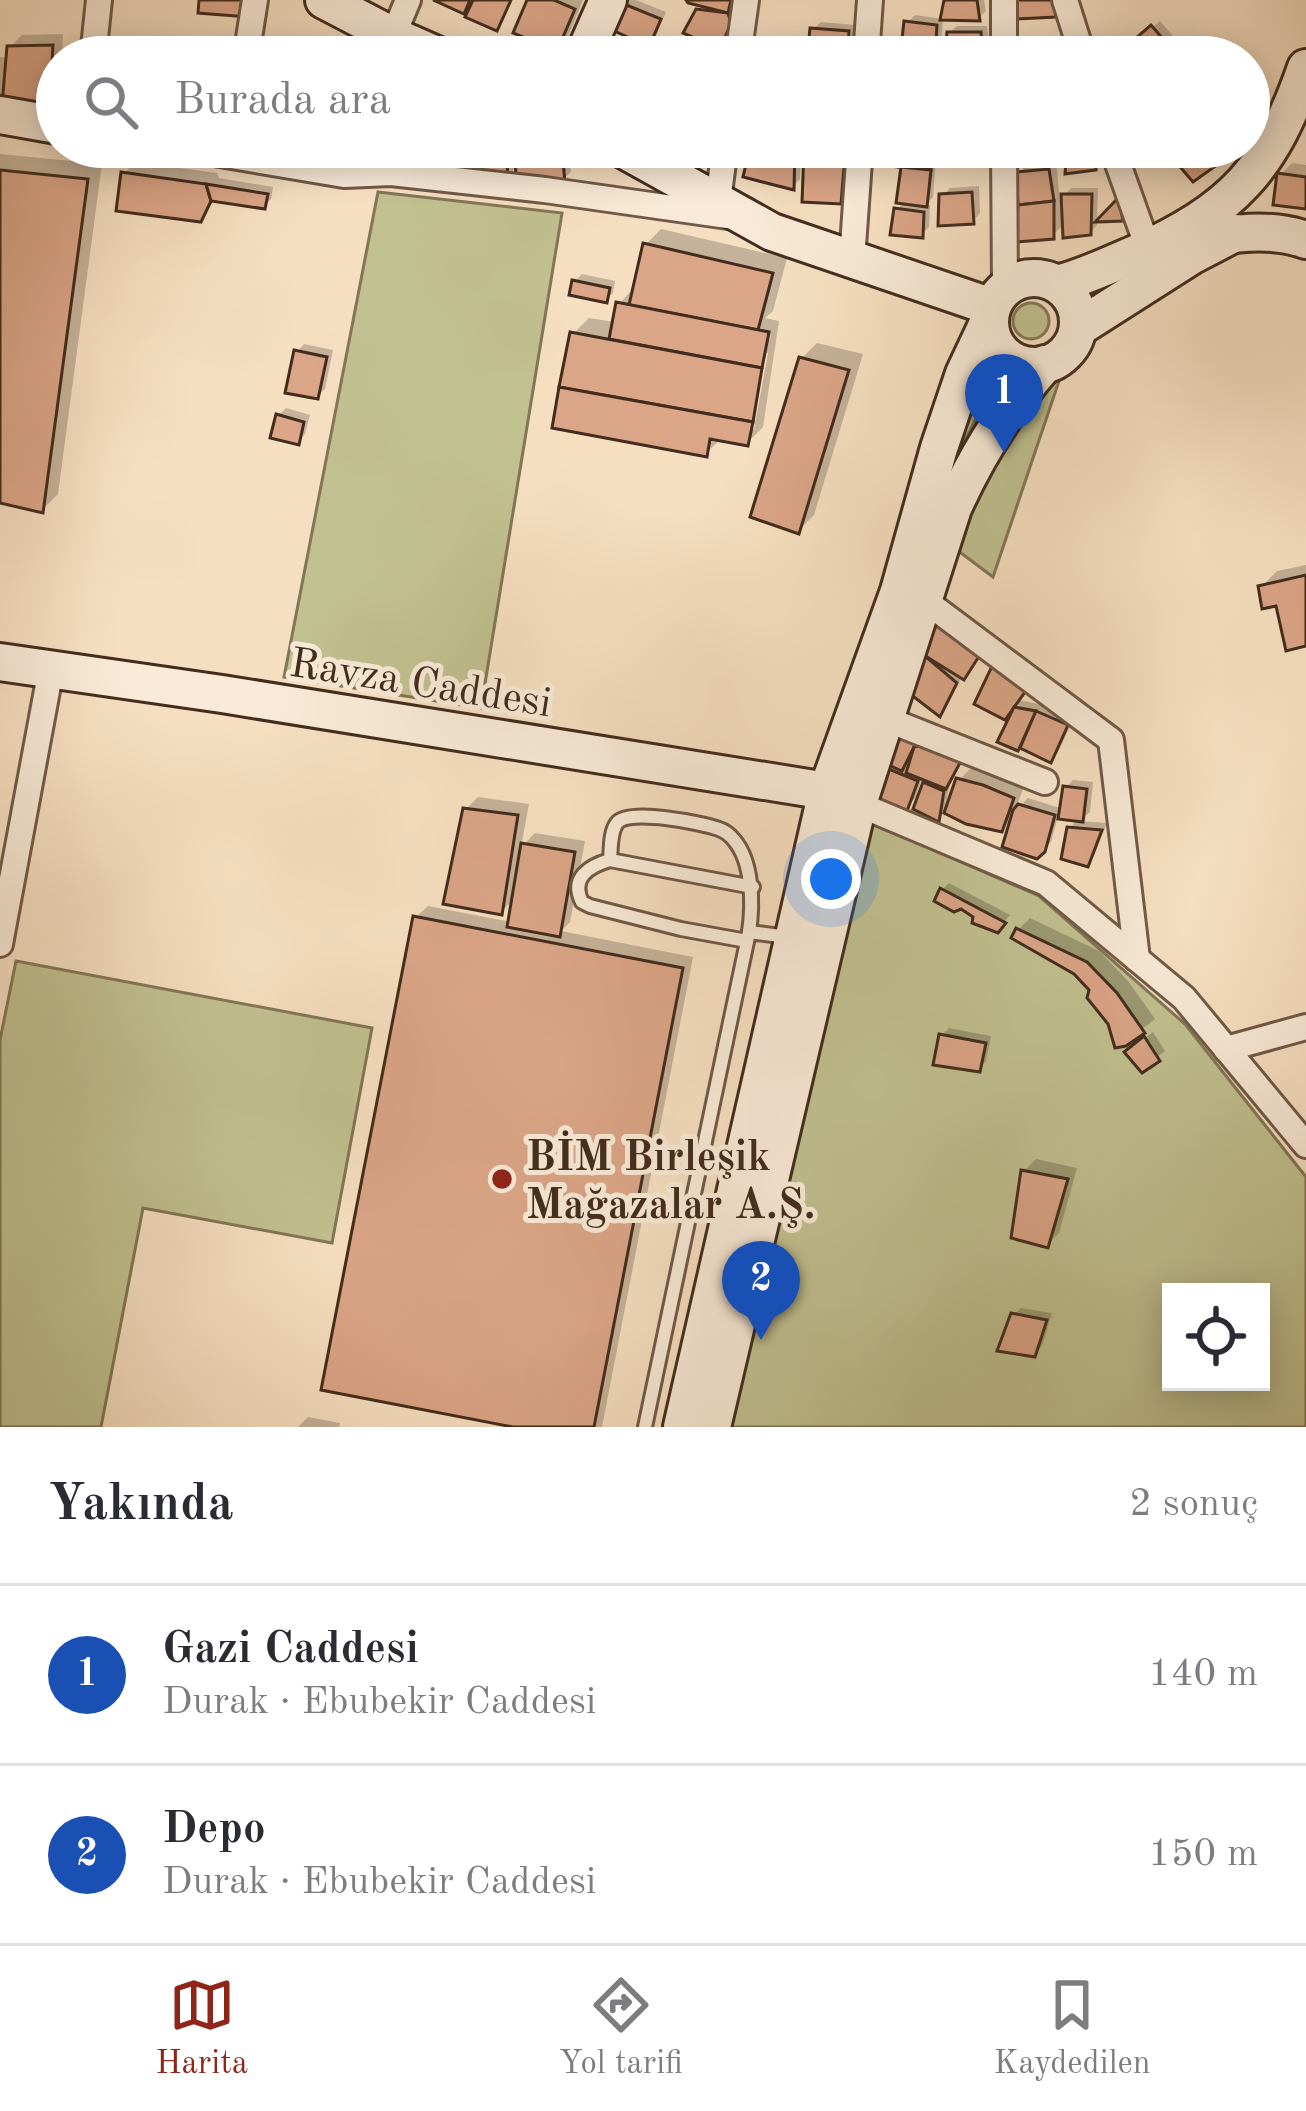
<!DOCTYPE html>
<html lang="tr">
<head>
<meta charset="utf-8">
<style>
	body { margin:0; font-family:"Old Standard TT",serif; background:#f7f7f7; color:#2b2b33 }
	.controls { position:absolute; right:36px; bottom:36px; display:grid; overflow:hidden; border-radius:0px; box-shadow:0 6px 30px #0003 }
	.controls button { width:108px; height:108px; display:grid; place-items:center; padding:0; border:0; border-bottom:3px solid #e1e1e2; background:#fff; color:#2b2b33; font:60px sans-serif }
	.you { position:absolute; left:831px; top:879px; width:42px; height:42px; margin:-30px; border:9px solid #fff; border-radius:50%; background:#1a73e8; box-shadow:0 0 0 18px #1a73e833 }
	.badge { display:grid; place-items:center; width:78px; height:78px; border-radius:50%; background:#8f2418; color:#fff; font-size:39px; font-weight:700 }
	.pin { position:absolute; translate:-50% -99px; filter:drop-shadow(0 3px 6px #0008) }
	.pin::after { content:''; position:absolute; top:63px; width:42px; height:36px; background:inherit; clip-path:polygon(0 0,100% 0,50% 100%) }
	.list { margin:0; padding:0; list-style:none }
	h2 { display:flex; justify-content:space-between; align-items:center; height:156px; margin:0; padding:0 48px; font-size:51px }
	h2 small { font-size:39px; font-weight:400; color:#7c7c81 }
	.list li { display:grid; grid-template-columns:78px 1fr auto; gap:36px; align-items:center; box-sizing:border-box; height:180px; padding:0 48px; border-top:3px solid #e1e1e2 }
	.list b { display:block; font-size:45px; white-space:nowrap }
	.list p { margin:0; font-size:39px; white-space:nowrap; color:#7c7c81 }
	.list em { font-size:39px; font-style:normal; color:#7c7c81 }
	.icon { flex:none; width:66px; height:66px; fill:none; stroke:currentColor; stroke-width:2; stroke-linecap:round; stroke-linejoin:round }
	.map { position:relative; flex:none; width:1306px; height:1427px; overflow:hidden }
	.search { position:absolute; background:#fff; box-shadow:0 6px 30px #0003; left:36px; right:36px; top:36px; height:132px; display:flex; align-items:center; gap:30px; box-sizing:border-box; padding:0 42px; border-radius:66px; color:#7c7c81; font-size:45px }
	.sheet { height:516px; background:#fff }
	nav { display:flex; justify-content:space-around; align-items:center; box-sizing:border-box; height:168px; border-top:3px solid #e1e1e2; background:#fff; font-size:33px; color:#7c7c81 }
	nav a { display:grid; justify-items:center; gap:6px }
	nav .on { color:#8f2418 }
	.map>svg:first-child { display:block }
</style>
</head>
<body>
<div class="map">
<svg width="1306" height="1427" viewBox="0 0 1306 1427">
	<rect width="100%" height="100%" fill="#f6dfc1"/>
	<filter id="stains"><feTurbulence type="fractalNoise" baseFrequency=".00167" numOctaves="4"/><feColorMatrix values="0 0 0 0 .2 0 0 0 0 .09 0 0 0 0 .02 0 0 0 .5 -.17"/></filter>
	<radialGradient id="worn" r=".72"><stop offset=".6" stop-color="#630" stop-opacity="0"/><stop offset="1" stop-color="#630" stop-opacity=".3"/></radialGradient>
	<g fill="#c1c090" stroke="#827656" stroke-width="3" fill-rule="evenodd">
		<path d="M378,192L562,213L481,708L284,677Z"/>
		<circle cx="1031" cy="321" r="18"/>
		<path d="M984,346L1014,369L981,409L945,477Z"/>
		<path d="M1062,372L993,577L953,547L978,494L1014,433Z"/>
		<path d="M870,822L1039,896L1185,1024L1306,1177V1427H727ZM1171,1292H1261V1382H1171Z"/>
		<path d="M16,961L372,1028L332,1243L143,1208L101,1427H0V1040Z"/>
	</g>
	<g fill="#0003" fill-rule="evenodd">
		<path d="M531,0H583L568,36L556,48Z"/>
		<path d="M625,0H636L666,12L656,36L648,43L610,25Z"/>
		<path d="M690,0H735L737,14L727,38L719,45L698,11L704,5Z"/>
		<path d="M946,0H984L986,11L978,18Z"/>
		<path d="M915,15L943,19L940,57H903L907,23Z"/>
		<path d="M1160,21L1180,44L1166,57H1118Z"/>
		<path d="M821,22L855,25L853,53L849,57H820L813,29Z"/>
		<path d="M957,26H987L990,52L985,57H947L949,33Z"/>
		<path d="M63,34L62,57H57V101L48,111L7,88L0,95V57L9,58L10,47L22,35Z"/>
		<path d="M115,44L158,47V57H104Z"/>
		<path d="M693,46L732,56V57H685Z"/>
		<path d="M403,147H556L569,154L571,172L563,179L519,165L507,176L464,163L455,172Z"/>
		<path d="M753,147H801L800,179L793,186L746,175Z"/>
		<path d="M811,147H851L847,194L840,201L807,151Z"/>
		<path d="M902,147H937L933,197L925,205H930L929,227L922,234L897,210L905,201Z"/>
		<path d="M1070,147H1102V160L1094,167Z"/>
		<path d="M1182,147H1227L1229,150L1194,178Z"/>
		<path d="M0,154L102,164L58,494L42,510L0,500Z"/>
		<path d="M135,162L217,173L219,178L273,187L271,199L264,206L216,198L200,219L124,174Z"/>
		<path d="M1056,163L1060,200L1071,188H1098L1097,225L1090,233L1065,223L1052,236L1019,173L1027,165Z"/>
		<path d="M1292,163L1306,165V206L1280,175Z"/>
		<path d="M979,186L980,213L973,221L942,196L950,188Z"/>
		<path d="M661,229L787,258L773,311L765,318L779,321L763,427L747,443L722,438L706,453L573,334L589,318L615,322L619,304L630,292L634,293L645,245ZM762,352L768,353L754,429H748Z"/>
		<path d="M582,274L615,281L613,293L606,300L575,281Z"/>
		<path d="M817,343L863,354L814,515L798,531L801,359Z"/>
		<path d="M304,344L333,350L325,389L317,396L297,352Z"/>
		<path d="M286,408L310,415L305,434L298,442L278,416Z"/>
		<path d="M1306,565V643L1278,602L1261,587L1277,571Z"/>
		<path d="M988,642L971,669L962,676L947,706L940,713L906,687L929,655Z"/>
		<path d="M1018,700L1044,705L1074,718L1058,752L1051,760L1020,745L1001,741L1019,704L1005,716Z"/>
		<path d="M892,733L965,754L950,781L946,805L949,806L959,780L971,768L1024,786L1015,811L1028,798L1063,809L1066,787L1073,780L1093,782L1090,812L1080,821L1107,823L1094,856L1087,863L1069,828L1079,819L1058,816L1051,842L1043,850L1014,816L1001,829L946,811L938,818L923,791L906,808L870,793ZM923,776L930,779L916,794Z"/>
		<path d="M478,797L529,804L521,847L535,833L585,841L570,922L561,931L693,957L602,1427H529L416,917L428,906L511,922L515,898L501,912L466,809Z"/>
		<path d="M949,883L1010,915L997,930L942,890Z"/>
		<path d="M1030,918L1099,951L1128,981L1155,1019L1124,1043L1093,989L1076,972L1018,930Z"/>
		<path d="M949,1028L991,1036L986,1061L979,1069L942,1035Z"/>
		<path d="M1153,1032L1165,1051L1142,1069L1135,1046Z"/>
		<path d="M1036,1159L1077,1168L1059,1233L1047,1244L1024,1171Z"/>
		<path d="M1021,1308L1052,1313L1042,1346L1034,1354L1013,1315Z"/>
		<path d="M308,1417L340,1423L339,1427H298Z"/>
	</g>
	<g fill="#dba587" stroke="#432c1d" stroke-width="3">
		<path d="M199,0H248V17L198,13Z"/>
		<path d="M433,0H470L464,14Z"/>
		<path d="M473,0H511L497,31L465,17Z"/>
		<path d="M527,0H554L575,9L557,51L513,33Z"/>
		<path d="M686,0H731L728,13L688,3Z"/>
		<path d="M944,0H977L980,21L940,20Z"/>
		<path d="M1014,0H1055L1056,17L1015,19Z"/>
		<path d="M619,2L661,19L649,47L606,27Z"/>
		<path d="M696,9L728,13L731,23L720,49L683,33Z"/>
		<path d="M904,21L937,25L935,57H900Z"/>
		<path d="M1151,25L1175,53L1170,57H1114Z"/>
		<path d="M810,28L849,31L847,57H807Z"/>
		<path d="M947,32H981L983,57H944Z"/>
		<path d="M53,45L49,114L2,105L7,46Z"/>
		<path d="M308,147H352L349,157L309,151Z"/>
		<path d="M400,147H455L456,175L399,167Z"/>
		<path d="M461,147H506L508,179L461,170Z"/>
		<path d="M517,147H537L563,161L565,182L515,181Z"/>
		<path d="M750,147L795,149L794,190L743,177Z"/>
		<path d="M899,147H932L931,170L897,167Z"/>
		<path d="M945,147H978L980,161L944,163Z"/>
		<path d="M1022,147H1055L1057,158L1021,159Z"/>
		<path d="M1067,147H1096V170L1065,174Z"/>
		<path d="M1182,147H1214L1224,160L1193,182L1170,155Z"/>
		<path d="M804,150L845,155L841,204L802,202Z"/>
		<path d="M901,167L931,170L927,207L896,203Z"/>
		<path d="M1049,169L1054,201L1018,205L1016,172Z"/>
		<path d="M0,170L88,179L43,513L0,503Z"/>
		<path d="M121,172L206,184L211,201L201,222L116,211Z"/>
		<path d="M1277,173L1306,177V209L1273,205Z"/>
		<path d="M206,184L268,194L265,209L211,201Z"/>
		<path d="M972,192L974,224L938,226L939,194Z"/>
		<path d="M1061,194H1092L1091,235L1063,238Z"/>
		<path d="M1119,197L1123,221L1095,222Z"/>
		<path d="M1054,201V239L1016,242L1018,205Z"/>
		<path d="M894,208L924,212L923,238L890,235Z"/>
		<path d="M643,243L773,273L758,330L629,305Z"/>
		<path d="M572,280L610,288L607,303L569,295Z"/>
		<path d="M616,302L769,332L762,368L609,339Z"/>
		<path d="M570,332L762,368L753,422L559,387Z"/>
		<path d="M294,350L327,357L318,399L285,393Z"/>
		<path d="M799,357L849,370L799,534L750,517Z"/>
		<path d="M559,387L753,422L748,446L710,439L707,457L552,428Z"/>
		<path d="M276,414L304,422L299,445L270,438Z"/>
		<path d="M1306,575V646L1286,651L1276,606L1262,609L1258,586Z"/>
		<path d="M940,620L983,650L964,680L919,652Z"/>
		<path d="M925,656L957,683L940,717L901,687Z"/>
		<path d="M993,664L1030,685L1005,720L974,704Z"/>
		<path d="M1014,707L1036,711L1018,751L997,742Z"/>
		<path d="M1036,711L1068,725L1051,763L1020,748Z"/>
		<path d="M890,731L916,743L902,771L875,759Z"/>
		<path d="M924,745L961,761L946,789L906,773L914,747Z"/>
		<path d="M879,765L918,781L907,811L865,794Z"/>
		<path d="M956,778L983,785L1014,798L1002,832L966,824L944,813Z"/>
		<path d="M923,782L944,791L939,822L913,809Z"/>
		<path d="M1063,786L1087,789L1083,822L1058,819Z"/>
		<path d="M1018,804L1055,815L1045,852L1037,859L1002,847L1013,810Z"/>
		<path d="M463,808L518,815L502,915L443,904Z"/>
		<path d="M1067,827L1102,830L1088,867L1061,859Z"/>
		<path d="M521,843L575,852L560,937L507,927Z"/>
		<path d="M940,888L1006,923L998,933L972,923L973,917L961,909L954,912L934,901Z"/>
		<path d="M413,916L683,968L594,1427H513L321,1390Z"/>
		<path d="M1016,928L1087,962L1117,993L1145,1033L1126,1046L1115,1048L1108,1024L1087,998L1089,990L1074,974L1011,938Z"/>
		<path d="M939,1034L986,1043L980,1072L933,1065Z"/>
		<path d="M1144,1036L1160,1061L1142,1073L1124,1052Z"/>
		<path d="M1021,1170L1068,1179L1048,1248L1011,1238Z"/>
		<path d="M1011,1313L1047,1320L1035,1357L997,1351Z"/>
	</g>
	<g fill="none" stroke-linecap="round" stroke-linejoin="round">
		<defs>
			<g id="lane">
				<path d="M610,860C611,849 610,832 617,823C628,808 702,823 719,829C725,831 730,835 734,840C753,862 753,905 749,932"/>
				<path d="M747,941L681,929L590,906L582,902C570,878 589,866 610,860L753,887"/>
				<path d="M645,1427L749,932L788,937"/>
			</g>
			<g id="street">
				<path d="M1004,0V57"/>
				<path d="M1065,0L1083,57"/>
				<path d="M393,36L408,0"/>
				<path d="M93,57L99,0"/>
				<path d="M246,57L255,0"/>
				<path d="M738,57L746,0"/>
				<path d="M866,57L870,0"/>
				<path d="M178,147L344,175L391,173L545,190L728,216"/>
				<path d="M1004,147L1005,289"/>
				<path d="M1112,147L1148,248"/>
				<path d="M391,173L393,147"/>
				<path d="M718,201L725,147"/>
				<path d="M852,260L860,147"/>
				<path d="M924,600L1111,740L1137,959"/>
				<path d="M886,719L1045,782"/>
				<path d="M858,804L1046,883L1184,998L1306,1145"/>
				<path d="M0,944L51,669"/>
				<path d="M1226,1049L1306,1027"/>
			</g>
			<g id="secondary">
				<path d="M324,0L393,36L441,57"/>
				<path d="M583,57L608,0"/>
				<path d="M0,115L57,125"/>
				<path d="M619,147L772,232L992,307"/>
				<path d="M1211,237C1243,232 1275,229 1306,240"/>
				<circle cx="1034" cy="322" r="44"/>
				<path d="M1057,284C1085,277 1109,265 1135,254C1233,210 1271,169 1306,68"/>
				<path d="M1078,328L1191,256L1235,233"/>
				<path d="M0,662L222,694L827,791L849,800"/>
				<path d="M682,1427L827,791L899,591L939,448L964,374L989,321"/>
				<path d="M712,1427L858,804L953,508C977,455 1006,408 1045,364"/>
			</g>
		</defs>
		<use href="#lane" stroke="#705946" stroke-width="18"/>
		<use href="#street" stroke="#705946" stroke-width="30"/>
		<use href="#secondary" stroke="#432c1d" stroke-width="42"/>
		<use href="#lane" stroke="#f9ead7" stroke-width="12"/>
		<use href="#street" stroke="#f9ead7" stroke-width="24"/>
		<use href="#secondary" stroke="#f9ead7" stroke-width="36"/>
	</g>
	<circle fill="#8f2418" stroke="#f9ead7" stroke-width="4.5" cx="502" cy="1179" r="12"/>
	<g text-anchor="middle" stroke-width="10" stroke-linejoin="round" paint-order="stroke">
		<g font-size="42" fill="#432c1d" stroke="#f9ead7">
			<text transform="translate(421 681) rotate(9)" y="15">Ravza Caddesi</text>
		</g>
		<g font-size="42" font-weight="bold" fill="#432c1d" stroke="#f9ead7" text-anchor="start">
			<text x="526" y="1170">BİM Birleşik<tspan x="526" dy="48">Mağazalar A.Ş.</tspan></text>
		</g>
	</g>
	<rect width="100%" height="100%" filter="url(#stains)"/>
	<rect width="100%" height="100%" fill="url(#worn)"/>
</svg>
<div class="controls">
<button><svg class="icon" aria-label="locate" viewBox="0 0 24 24"><circle cx="12" cy="12" r="6"/><path d="M12 2v4M12 18v4M2 12h4M18 12h4"/></svg></button>
</div>
<div class="you"></div>
<div class="pin badge" style="left:1004px;top:453px;background:#1a4fb4">1</div>
<div class="pin badge" style="left:761px;top:1340px;background:#1a4fb4">2</div>
<div class="search"><svg class="icon" aria-label="search" viewBox="0 0 24 24"><circle cx="10" cy="10" r="6"/><path d="M15 15l6 6"/></svg>Burada ara</div>
</div>
<section class="sheet">
<h2>Yakında<small>2 sonuç</small></h2>
<ul class="list">
<li><span class="badge" style="background:#1a4fb4">1</span><div><b>Gazi Caddesi</b><p>Durak · Ebubekir Caddesi</p></div><em>140 m</em></li>
<li><span class="badge" style="background:#1a4fb4">2</span><div><b>Depo</b><p>Durak · Ebubekir Caddesi</p></div><em>150 m</em></li>
</ul>
</section>
<nav>
<a class="on"><svg class="icon" aria-label="map" viewBox="0 0 24 24"><path d="M3 6l6-2 6 2 6-2v14l-6 2-6-2-6 2zM9 4v14M15 6v14"/></svg>Harita</a>
<a><svg class="icon" aria-label="directions" viewBox="0 0 24 24"><path d="M12 3l9 9-9 9-9-9zM9 14v-3h6M13 9l2 2-2 2"/></svg>Yol tarifi</a>
<a><svg class="icon" aria-label="saved" viewBox="0 0 24 24"><path d="M7 4h10v16l-5-4-5 4z"/></svg>Kaydedilen</a>
</nav>
</body>
</html>
